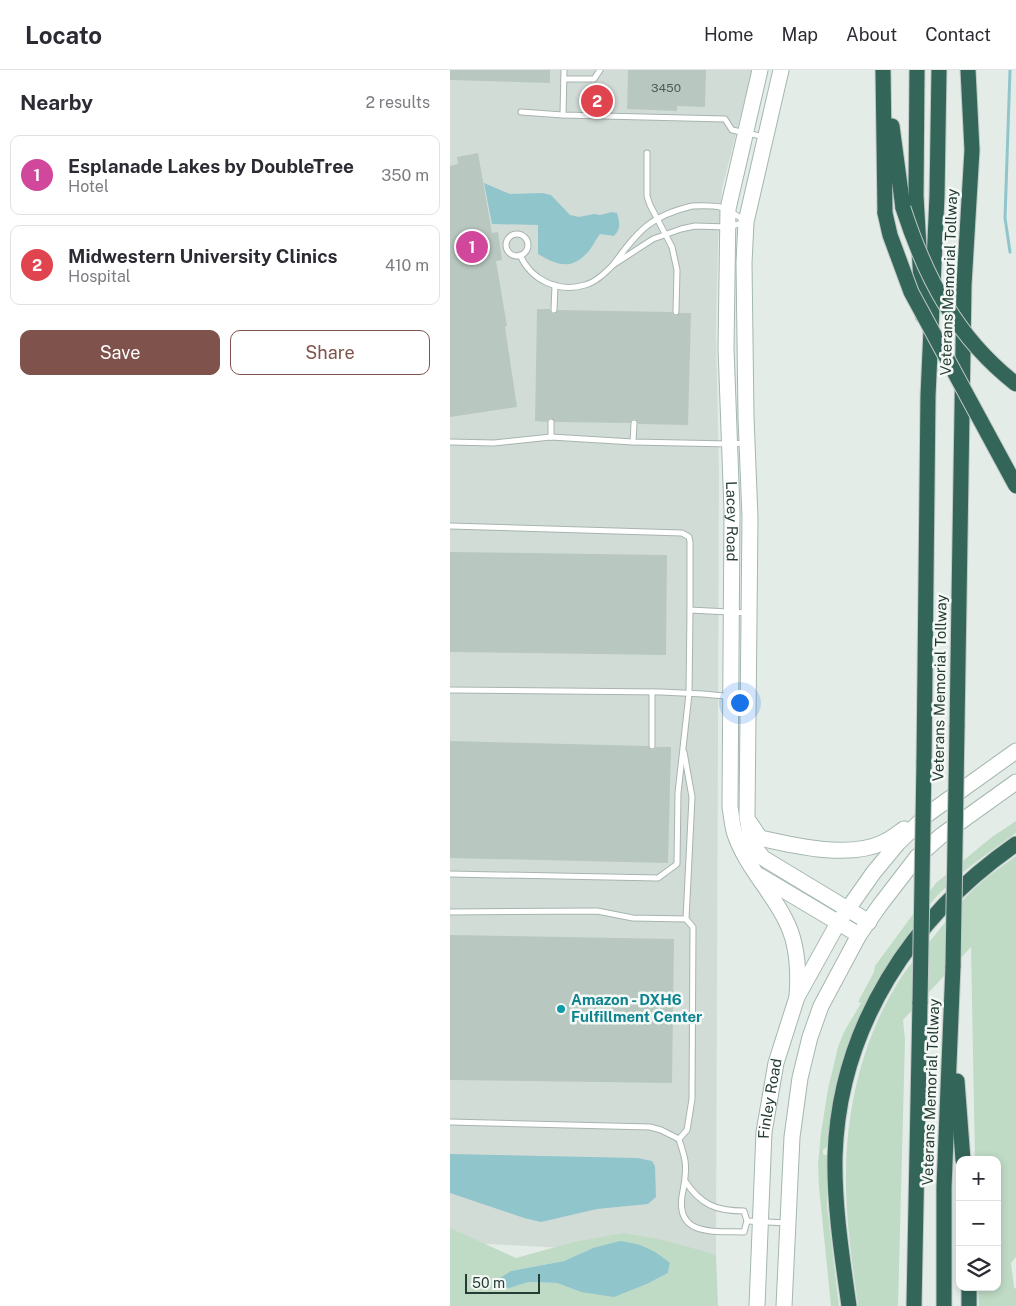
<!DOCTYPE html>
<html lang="en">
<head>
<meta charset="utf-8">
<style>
	body { margin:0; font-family:"Public Sans",sans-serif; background:#f2f2f3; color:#2b2b33 }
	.controls { position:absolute; right:15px; bottom:15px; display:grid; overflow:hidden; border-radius:10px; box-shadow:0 2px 8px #0003 }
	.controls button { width:45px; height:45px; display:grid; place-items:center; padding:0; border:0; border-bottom:1px solid #e1e1e2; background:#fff; color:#2b2b33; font:25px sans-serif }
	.scale { position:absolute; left:15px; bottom:12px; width:75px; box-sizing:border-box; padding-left:5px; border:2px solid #253c35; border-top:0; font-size:14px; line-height:18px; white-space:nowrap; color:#253c35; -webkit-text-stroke:4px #f4f9f6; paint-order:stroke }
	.you { position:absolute; left:289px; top:632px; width:18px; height:18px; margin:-12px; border:4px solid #fff; border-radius:50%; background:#1a73e8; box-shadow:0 0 0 8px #1a73e833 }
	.badge { display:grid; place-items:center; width:32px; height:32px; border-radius:50%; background:#7f524b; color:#fff; font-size:16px; font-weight:700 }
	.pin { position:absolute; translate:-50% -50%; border:2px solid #fff; box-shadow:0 1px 5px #0006 }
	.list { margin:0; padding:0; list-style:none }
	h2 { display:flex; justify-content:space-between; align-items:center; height:65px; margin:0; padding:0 20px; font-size:21px }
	h2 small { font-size:16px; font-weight:400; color:#7c7c81 }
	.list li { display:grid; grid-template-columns:32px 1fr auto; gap:15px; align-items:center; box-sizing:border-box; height:80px; margin:0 10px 10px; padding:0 10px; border:1px solid #e1e1e2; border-radius:10px }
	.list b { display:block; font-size:19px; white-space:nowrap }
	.list p { margin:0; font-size:16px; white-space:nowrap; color:#7c7c81 }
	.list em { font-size:16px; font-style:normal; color:#7c7c81 }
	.actions { display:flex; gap:10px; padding:15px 20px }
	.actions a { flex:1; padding:11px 0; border:1px solid #7f524b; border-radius:10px; text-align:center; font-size:18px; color:#7f524b }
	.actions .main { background:#7f524b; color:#fff }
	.icon { flex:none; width:28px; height:28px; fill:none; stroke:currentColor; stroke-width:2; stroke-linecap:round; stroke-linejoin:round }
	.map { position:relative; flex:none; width:566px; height:1236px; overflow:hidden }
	header { display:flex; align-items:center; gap:30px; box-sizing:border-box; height:70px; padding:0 25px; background:#fff; border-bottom:1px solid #e1e1e2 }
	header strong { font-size:24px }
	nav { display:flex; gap:28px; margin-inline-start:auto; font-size:18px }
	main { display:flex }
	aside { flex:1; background:#fff }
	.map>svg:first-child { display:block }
</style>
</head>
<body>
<header>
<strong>Locato</strong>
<nav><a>Home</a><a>Map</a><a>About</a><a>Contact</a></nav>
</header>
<main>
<aside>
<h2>Nearby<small>2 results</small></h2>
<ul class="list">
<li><span class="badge" style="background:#d1479c">1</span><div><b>Esplanade Lakes by DoubleTree</b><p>Hotel</p></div><em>350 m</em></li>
<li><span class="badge" style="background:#e0444e">2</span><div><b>Midwestern University Clinics</b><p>Hospital</p></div><em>410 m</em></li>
</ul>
<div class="actions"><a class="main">Save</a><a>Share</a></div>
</aside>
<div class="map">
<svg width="566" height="1236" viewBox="0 0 566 1236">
	<rect width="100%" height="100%" fill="#e4ece8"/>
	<path fill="#d2dcd7" d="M0,0H302L272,119L268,173L266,264L269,402L266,1186L0,1172Z"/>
	<g fill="#bfdbc5" fill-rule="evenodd">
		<path d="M566,751V763C541,781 513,800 491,822C482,830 475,842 468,851C416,917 385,994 377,1077L373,1080V1084L377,1086V1135L389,1236H381L369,1117L368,1094L371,1063L378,1019L388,977L394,962L411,933L408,932L424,902L425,896L486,813L542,767Z"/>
		<path d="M566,786V1187L561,1193L564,1217L566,1219V1236H529L528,1217H547V1090H525L521,877L453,950L455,970L448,1236H408C402,1191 395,1146 396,1100C397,1038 412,973 444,919C455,899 471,882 485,865C497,851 508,834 522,821C535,808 551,797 566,786Z"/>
		<path d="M0,1158L66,1188L124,1172L173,1163L209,1169L257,1182L266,1186L268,1236H0ZM143,1178L220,1194L218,1203L199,1213L131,1222L107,1213L78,1212L61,1201L114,1191Z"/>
	</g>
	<g fill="#91c5cc">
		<path d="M34,113L60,124L92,123L101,125L120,145L129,147L144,144L150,145L162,142L167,143C170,153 171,158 164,166L150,164C145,170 142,179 136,184C120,201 105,194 88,184V155L42,154Z"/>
		<path d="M0,1084L188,1088L202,1091L205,1096L206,1127L198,1134L147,1139L91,1152L74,1148L0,1123Z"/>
		<path d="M170,1171C192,1174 203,1179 220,1193L218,1203L199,1213L164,1227L131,1222L107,1213L78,1212L59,1218L50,1216V1208L61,1201L114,1191L143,1178Z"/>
	</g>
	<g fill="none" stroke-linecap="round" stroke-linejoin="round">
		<path stroke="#91c5cc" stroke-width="3" d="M560,182L555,148L560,0"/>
	</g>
	<g fill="#b9c7c1">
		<path d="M0,0H100V13L0,10Z"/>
		<path d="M178,0H256L255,37L227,36V41L177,39Z"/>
		<path d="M28,83L42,163L48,162L52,190L46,191L57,256L55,257L67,337L0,347V96L8,94L7,87Z"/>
		<path d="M87,239H100L101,243L104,244L107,243L108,240L222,242L223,245L226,246L230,243H241L238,355L188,354L187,350L184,349L181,350L180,353L105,352L101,348L98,349L97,352L85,351Z"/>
		<path d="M0,482L217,485L216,585L0,582Z"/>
		<path d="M0,671L198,676L202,680L205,679L206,677H221L218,793L0,788Z"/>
		<path d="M0,865L224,869L222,1013L0,1010Z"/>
	</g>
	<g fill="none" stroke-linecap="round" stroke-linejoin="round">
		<defs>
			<g id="service">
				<path d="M114,0L113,45L275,49L282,60L315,67"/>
				<path d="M114,9H144L150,0"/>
				<path d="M71,42L113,45"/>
				<path d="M197,83V126L200,135L222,177L227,200L226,242"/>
				<path d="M242,136C270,135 273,135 296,152L278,157L245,156L231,159L203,169L163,195C188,161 200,146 242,136Z"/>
				<circle cx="67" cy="175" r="11"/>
				<path d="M70,185C81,210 108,223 135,215C146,212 155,203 163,195"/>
				<path d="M104,240L105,215"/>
				<path d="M101,367V352"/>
				<path d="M0,372L44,373L101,367L183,372L280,374L296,373"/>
				<path d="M183,372L184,353"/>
				<path d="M0,456L232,463L239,467L240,472V540L298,543"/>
				<path d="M0,620L211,622L253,624L296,628"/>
				<path d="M202,622V676"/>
				<path d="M234,682L242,727L236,849"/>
				<path d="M0,804L208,808L227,794L228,723L239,624L240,540"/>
				<path d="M0,842L147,841L183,848L236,849L243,857L242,1029L237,1060L229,1069"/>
				<path d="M0,1052L200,1057L211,1060L229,1069C231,1076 234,1084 235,1091C237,1103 234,1115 232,1126C226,1167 266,1161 294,1162L297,1151L294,1141C266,1141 251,1135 235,1111"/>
				<path d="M297,1151L337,1153"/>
			</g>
			<g id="secondary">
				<path id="s1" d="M310,0L278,139L276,278L282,441L280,737C282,747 282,758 286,767C297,797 321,821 335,849C348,873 349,901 347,927"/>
				<path d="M331,0L296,152L294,193L296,347L300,448L297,746L301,772L313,788L419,852"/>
				<path d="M300,753L310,768C345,776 400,789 434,772C441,769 447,764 454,759"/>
				<path d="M310,806L409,865"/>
				<path id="s2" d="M307,1236L314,1062L326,993L347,927L388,853L424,802L448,773L478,744L566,681"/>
				<path d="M334,1236L342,1067L350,1008L360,967L371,936L409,865L430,835L467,787L492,765L566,712"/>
			</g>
			<g id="motorway">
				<path d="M433,0L435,143"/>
				<path d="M467,0L466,126L473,246"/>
				<path d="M442,56L453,138"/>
				<path d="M507,657L514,215L522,80L518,0"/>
				<path d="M474,692L478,326L487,126L489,0"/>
				<path d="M507,1011L513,1090"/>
				<path d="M519,1217V1236"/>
				<path d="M399,1236C392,1186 384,1136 385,1086C389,957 462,846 566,774"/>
				<path d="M464,1236L470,932"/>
				<path d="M494,1236V1117L503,896"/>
			</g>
		</defs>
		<use href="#service" stroke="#a7b4af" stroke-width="7"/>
		<use href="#secondary" stroke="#a3b7af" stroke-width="17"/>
		<use href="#motorway" stroke="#c2c8c6" stroke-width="17"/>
		<use href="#service" stroke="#fff" stroke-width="5"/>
		<use href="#secondary" stroke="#fff" stroke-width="15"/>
		<use href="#motorway" stroke="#336659" stroke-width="15"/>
		<defs>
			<g id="motorway-bridge">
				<path d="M453,138C476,209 507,268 566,314"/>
				<path d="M435,143L440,165L461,222L566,416"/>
				<path d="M503,896L507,657"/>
				<path d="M470,932L474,692"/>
			</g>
		</defs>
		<use href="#motorway-bridge" stroke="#c2c8c6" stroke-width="17" stroke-linecap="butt"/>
		<use href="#motorway-bridge" stroke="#336659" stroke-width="15"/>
	</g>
	<circle fill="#0f9aa8" stroke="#f4f9f6" stroke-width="2" cx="111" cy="939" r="5"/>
	<g text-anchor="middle" stroke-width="5" stroke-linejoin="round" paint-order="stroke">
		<g font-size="12" fill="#4a5f58">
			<text x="216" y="22">3450</text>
		</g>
		<g font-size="15" fill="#253c35" stroke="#f4f9f6">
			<text transform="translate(499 212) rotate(-88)" y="5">Veterans Memorial Tollway</text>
			<text dy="5" stroke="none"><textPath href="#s1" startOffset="455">Lacey Road</textPath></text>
			<text transform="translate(490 618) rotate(-89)" y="5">Veterans Memorial Tollway</text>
			<text transform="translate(481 1022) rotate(-88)" y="5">Veterans Memorial Tollway</text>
			<text dy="5" stroke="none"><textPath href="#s2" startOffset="208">Finley Road</textPath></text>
		</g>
		<g font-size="15" font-weight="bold" fill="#0d838f" stroke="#f4f9f6" text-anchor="start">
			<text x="121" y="935">Amazon - DXH6<tspan x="121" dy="17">Fulfillment Center</tspan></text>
		</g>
	</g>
</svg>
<div class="controls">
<button>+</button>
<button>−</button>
<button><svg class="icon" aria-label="layers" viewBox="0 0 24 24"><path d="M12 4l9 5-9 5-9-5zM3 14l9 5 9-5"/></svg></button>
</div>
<div class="scale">50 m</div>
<div class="you"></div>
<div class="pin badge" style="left:22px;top:177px;background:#d1479c">1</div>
<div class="pin badge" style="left:147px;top:31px;background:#e0444e">2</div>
</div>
</main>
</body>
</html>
